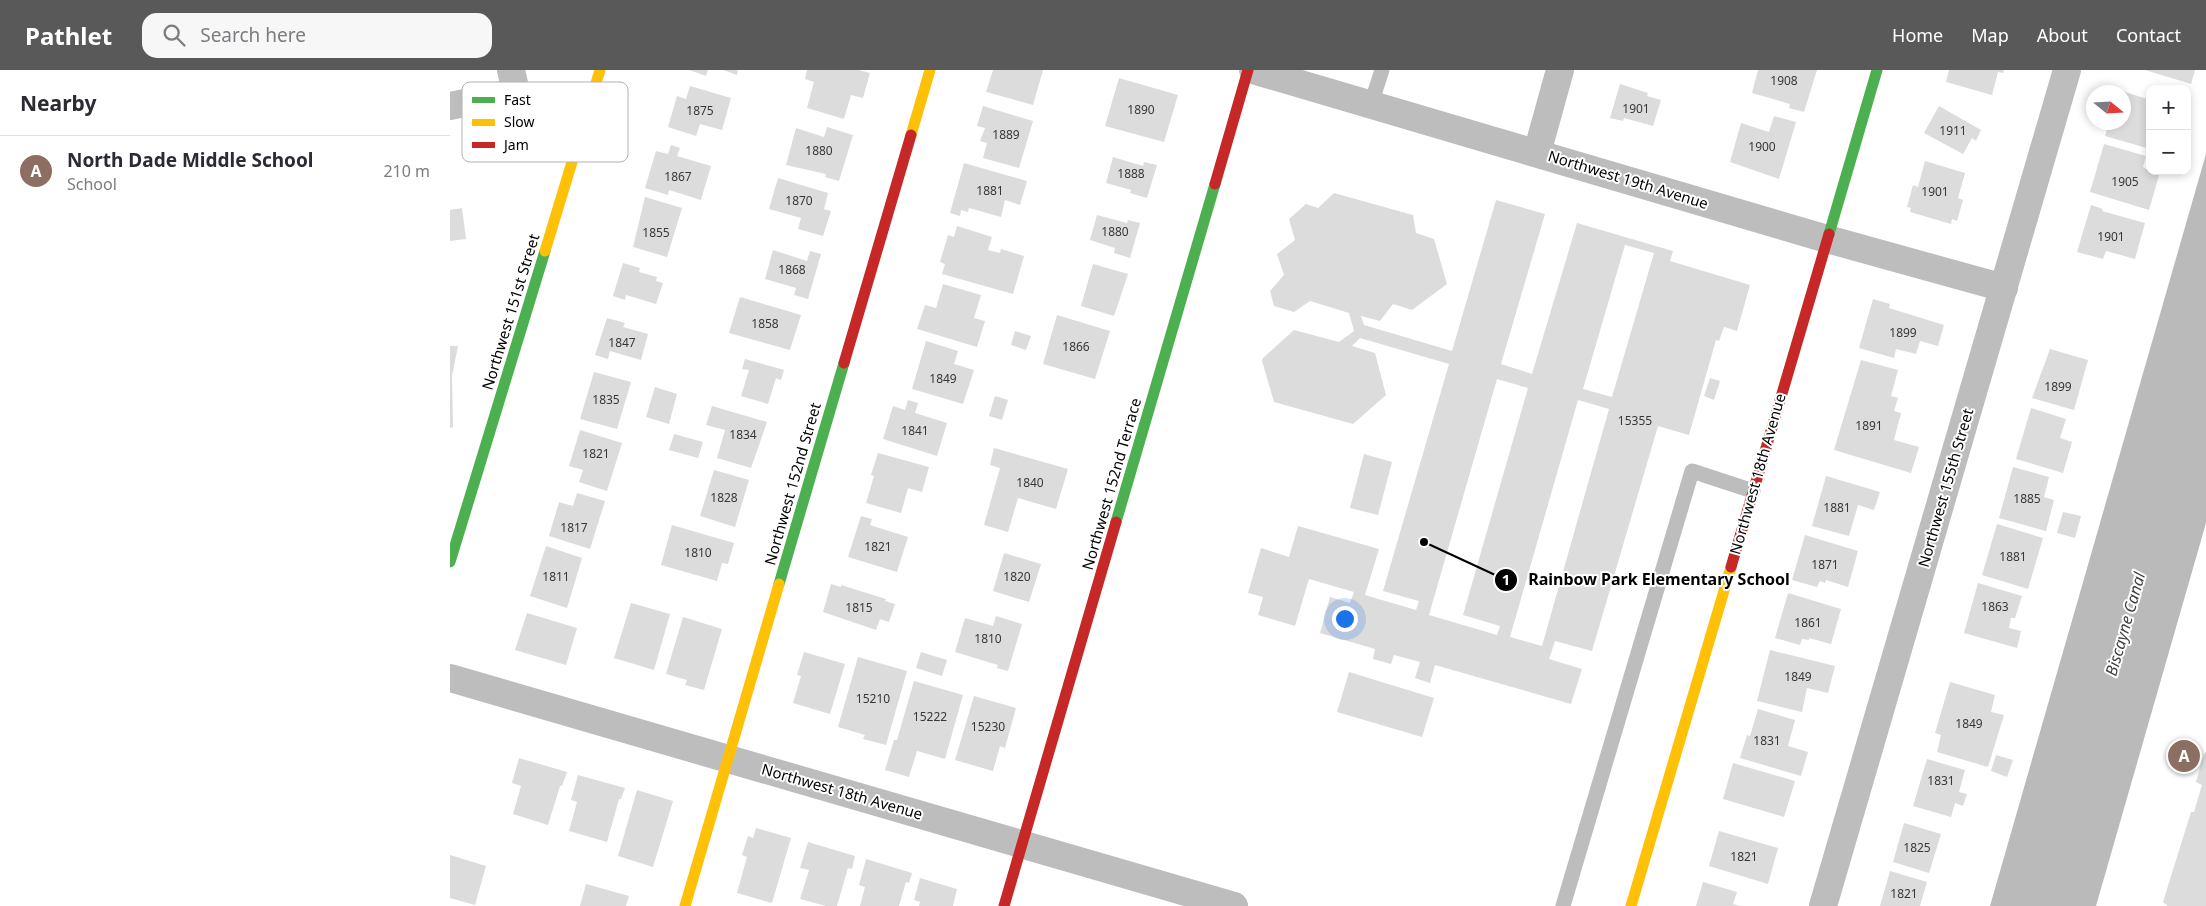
<!DOCTYPE html>
<html lang="en">
<head>
<meta charset="utf-8">
<style>
	body { margin:0; font-family:"Noto Sans",sans-serif; background:#f7f7f7; color:#2b2b33 }
	.controls { position:absolute; right:15px; top:15px; display:grid; overflow:hidden; border-radius:10px; box-shadow:0 2px 8px #0003 }
	.controls button { width:45px; height:45px; display:grid; place-items:center; padding:0; border:0; border-bottom:1px solid #e1e1e2; background:#fff; color:#2b2b33; font:25px sans-serif }
	.compass { position:absolute; left:1636px; top:15px; width:45px; height:45px; border-radius:50%; background:#fff; box-shadow:0 2px 8px #0003; rotate:108deg }
	.you { position:absolute; left:894px; top:548px; width:18px; height:18px; margin:-12px; border:4px solid #fff; border-radius:50%; background:#1a73e8; box-shadow:0 0 0 8px #1a73e833 }
	.badge { display:grid; place-items:center; width:32px; height:32px; border-radius:50%; background:#595959; color:#fff; font-size:16px; font-weight:700 }
	.pin { position:absolute; translate:-50% -50%; border:2px solid #fff; box-shadow:0 1px 5px #0006 }
	.list { margin:0; padding:0; list-style:none }
	h2 { display:flex; justify-content:space-between; align-items:center; height:65px; margin:0; padding:0 20px; font-size:21px }
	h2 small { font-size:16px; font-weight:400; color:#7c7c81 }
	.list li { display:grid; grid-template-columns:32px 1fr auto; gap:15px; align-items:center; box-sizing:border-box; height:70px; padding:0 20px; border-top:1px solid #e1e1e2 }
	.list b { display:block; font-size:19px; white-space:nowrap }
	.list p { margin:0; font-size:16px; white-space:nowrap; color:#7c7c81 }
	.list em { font-size:16px; font-style:normal; color:#7c7c81 }
	.icon { flex:none; width:28px; height:28px; fill:none; stroke:currentColor; stroke-width:2; stroke-linecap:round; stroke-linejoin:round }
	.map { position:relative; flex:none; width:1756px; height:836px; overflow:hidden }
	header { display:flex; align-items:center; gap:30px; box-sizing:border-box; height:70px; padding:0 25px; background:#595959; color:#fff }
	header strong { font-size:24px }
	nav { display:flex; gap:28px; margin-inline-start:auto; font-size:18px }
	.search { width:350px; height:45px; background:#f7f7f7; display:flex; align-items:center; gap:12px; box-sizing:border-box; padding:0 18px; border-radius:15px; color:#7c7c81; font-size:19px }
	main { display:flex }
	aside { flex:1; background:#fff }
	.map>svg:first-child { display:block }
</style>
</head>
<body>
<header>
<strong>Pathlet</strong>
<div class="search"><svg class="icon" aria-label="search" viewBox="0 0 24 24"><circle cx="10" cy="10" r="6"/><path d="M15 15l6 6"/></svg>Search here</div>
<nav><a>Home</a><a>Map</a><a>About</a><a>Contact</a></nav>
</header>
<main>
<aside>
<h2>Nearby<small></small></h2>
<ul class="list">
<li><span class="badge" style="background:#8d6e63">A</span><div><b>North Dade Middle School</b><p>School</p></div><em>210 m</em></li>
</ul>
</aside>
<div class="map">
<svg width="1756" height="836" viewBox="0 0 1756 836">
	<rect width="100%" height="100%" fill="#fff"/>
	<path fill="#bababa" d="M1756,84V453L1646,836H1540Z"/>
	<g fill="#dcdcdc" fill-rule="evenodd">
		<path d="M239,0H258L256,6Z"/>
		<path d="M273,0H288L287,5Z"/>
		<path d="M357,0H409L420,3L413,28L401,25L394,49L357,38L364,12L355,9Z"/>
		<path d="M543,0H593L583,35L536,22Z"/>
		<path d="M1308,0H1367L1354,42L1339,38L1340,34L1302,23Z"/>
		<path d="M1499,0H1554L1553,3L1548,2L1542,25L1496,12Z"/>
		<path d="M1695,0H1745L1741,14Z"/>
		<path d="M669,8L728,25L714,72L655,56Z"/>
		<path d="M1170,14L1198,23L1197,26L1211,30L1203,56L1174,48L1173,51L1160,48Z"/>
		<path d="M240,16L281,28L272,60L250,54L246,66L218,57L227,26L236,29Z"/>
		<path d="M1669,20L1700,30V79L1655,66L1659,52H1674V22H1668Z"/>
		<path d="M533,36L583,51L569,98L533,88L537,73L530,71L535,58L527,56Z"/>
		<path d="M1489,36L1531,60L1526,71L1522,68L1513,84L1474,63Z"/>
		<path d="M1324,46L1346,52L1329,109L1280,92L1291,53L1319,62Z"/>
		<path d="M377,57L403,65L389,111L375,107L376,104L336,95L346,58L374,67Z"/>
		<path d="M1654,74L1696,86L1693,97L1700,101L1710,102L1699,140L1640,122Z"/>
		<path d="M221,75L230,78L227,86L261,96L251,130L219,120L218,125L195,118L206,81L218,84Z"/>
		<path d="M663,87L693,96L694,92L707,95L697,128L680,123L681,120L656,113Z"/>
		<path d="M1475,91L1515,103L1508,128L1513,130L1507,151L1502,149L1501,154L1460,142L1461,138L1457,137L1463,115L1468,117Z"/>
		<path d="M514,93L577,111L570,135L555,130L551,147L519,138L518,142L511,140L510,146L500,143Z"/>
		<path d="M328,108L378,123L374,139L381,141L373,166L348,159L351,148L319,139Z"/>
		<path d="M884,123L963,145L966,163L984,169L997,214L962,240L943,234L930,251L911,246L914,255L1002,281L1046,130L1095,144L1051,294L1082,304L1127,153L1223,181L1220,191L1300,215L1287,261L1274,257L1269,271L1266,270L1239,365L1208,356L1142,581L1105,571L1099,589L1132,599L1121,634L985,595L980,613L965,608L970,592L944,585L941,594L923,589L925,579L870,563L880,527L900,533L904,522L859,509L845,556L808,545L813,527L798,523L811,478L839,487L848,456L929,479L915,525L966,540L969,531L933,521L999,294L910,268L902,276L925,283L936,325L903,354L824,332L812,291L813,288L844,260L889,272L904,261L899,243L860,231L844,242L824,236L820,221L834,205L827,184L845,170L839,149L856,134L868,138ZM1175,175L1204,183L1162,327L1133,319ZM1047,309L1078,318L1013,545L1050,556L1047,565L979,545ZM1128,330L1159,339L1092,576L1060,567Z"/>
		<path d="M195,127L232,138L217,187L183,177Z"/>
		<path d="M1641,135L1653,139L1652,141L1695,153L1685,189L1656,181L1653,189L1627,182Z"/>
		<path d="M12,138L16,169L0,171V140Z"/>
		<path d="M647,145L677,153L678,150L690,153L680,188L664,183L665,178L640,170Z"/>
		<path d="M507,156L542,167L538,180L550,183L551,179L574,186L563,224L492,204L495,194L490,192L498,165L504,167Z"/>
		<path d="M323,180L357,191L360,181L371,184L358,229L344,225L346,218L315,209Z"/>
		<path d="M173,193L190,198L189,202L207,207L206,211L213,213L206,234L176,225L175,230L163,226Z"/>
		<path d="M643,194L678,204L664,246L631,236Z"/>
		<path d="M493,214L531,225L524,248L535,251L527,277L467,259L475,235L486,238Z"/>
		<path d="M290,227L351,245L340,280L279,263Z"/>
		<path d="M1423,229L1440,234L1439,238L1494,255L1488,276L1470,271L1466,284L1446,279L1444,288L1409,278Z"/>
		<path d="M607,245L660,261L645,309L593,294Z"/>
		<path d="M157,248L175,253L173,257L198,264L191,290L160,281L158,289L145,285Z"/>
		<path d="M565,261L581,266L576,280L561,275Z"/>
		<path d="M476,271L508,281L504,294L524,300L513,334L462,319Z"/>
		<path d="M0,276H8L2,306L3,357L0,358Z"/>
		<path d="M1600,279L1638,290L1624,340L1582,328Z"/>
		<path d="M295,289L334,300L331,310L326,308L318,334L291,326L299,300L292,299Z"/>
		<path d="M1411,290L1448,300L1441,326L1448,328L1444,341L1451,343L1444,370L1469,377L1461,403L1384,380Z"/>
		<path d="M144,302L181,312L167,359L130,349Z"/>
		<path d="M1260,308L1270,311L1264,330L1254,326Z"/>
		<path d="M205,317L227,324L219,354L196,347Z"/>
		<path d="M545,326L558,330L552,350L539,346Z"/>
		<path d="M458,330L468,333L465,343L497,353L487,386L433,369L443,336L455,340Z"/>
		<path d="M262,336L317,352L301,398L267,388L275,360L256,355Z"/>
		<path d="M1581,338L1616,349L1610,368L1622,372L1613,403L1566,389Z"/>
		<path d="M130,360L172,373L157,421L129,412L133,400L119,396Z"/>
		<path d="M224,364L253,372L248,388L219,380Z"/>
		<path d="M544,378L618,399L606,439L568,428L558,462L534,455L550,398L540,395Z"/>
		<path d="M428,383L479,397L472,422L458,418L451,443L416,433L424,406L421,405Z"/>
		<path d="M914,384L942,392L928,445L900,438Z"/>
		<path d="M1563,397L1599,407L1594,427L1604,430L1596,461L1549,448Z"/>
		<path d="M264,400L299,410L285,457L250,446Z"/>
		<path d="M1376,406L1430,422L1424,440L1408,435L1399,466L1362,456Z"/>
		<path d="M127,423L155,431L140,479L99,466L109,432L123,436Z"/>
		<path d="M1613,442L1631,446L1625,468L1607,463Z"/>
		<path d="M411,446L422,449L420,455L458,467L447,502L398,487Z"/>
		<path d="M1547,454L1593,468L1578,519L1532,505Z"/>
		<path d="M222,455L284,473L278,494L272,493L267,511L211,495Z"/>
		<path d="M1355,465L1408,481L1398,517L1376,510L1375,513L1370,511L1367,517L1342,510Z"/>
		<path d="M96,476L132,488L117,538L80,526Z"/>
		<path d="M554,483L591,494L579,532L543,521Z"/>
		<path d="M1528,513L1572,526L1565,548H1561L1559,558L1571,561L1567,578L1514,563Z"/>
		<path d="M381,514L391,517V515L436,529L435,531L445,534L439,552L430,549L426,560L373,542Z"/>
		<path d="M1338,523L1391,539L1381,574L1359,568V570L1352,569L1350,575L1325,568Z"/>
		<path d="M181,533L220,544L204,600L164,588Z"/>
		<path d="M77,543L127,558L116,595L65,580Z"/>
		<path d="M546,546L572,554L558,601L547,598L548,595L505,582L515,548L543,556Z"/>
		<path d="M233,547L272,559L254,620L235,615L237,610L216,604Z"/>
		<path d="M1320,580L1385,596L1378,623L1357,618L1352,642L1307,631Z"/>
		<path d="M354,582L395,594L380,644L343,633L351,606L347,605Z"/>
		<path d="M471,582L497,590L492,606L466,598Z"/>
		<path d="M408,587L457,601L436,675L413,669L415,665L388,657Z"/>
		<path d="M899,602L984,628L972,667L887,642Z"/>
		<path d="M464,611L513,625L495,689L467,681L459,707L435,700L444,670H447Z"/>
		<path d="M1500,612L1545,625L1541,642L1554,645L1538,697L1487,682L1491,665L1485,663Z"/>
		<path d="M524,626L566,638L555,678L550,676L543,701L505,690Z"/>
		<path d="M1308,639L1345,650L1338,676L1358,682L1351,706L1290,688L1297,665L1300,666Z"/>
		<path d="M1756,682V836H1718L1713,832L1741,742H1744L1752,715L1746,712L1754,683Z"/>
		<path d="M1546,685L1563,690L1557,707L1541,701Z"/>
		<path d="M69,688L117,702L112,716H110L98,755L63,744L71,716L62,713Z"/>
		<path d="M1477,689L1515,700L1509,722L1517,724L1513,736L1505,733L1501,747L1463,736Z"/>
		<path d="M1283,693L1345,711L1334,747L1273,729Z"/>
		<path d="M128,705L175,718L171,729H169L157,772L119,761L127,732L121,730Z"/>
		<path d="M187,720L223,731L203,797L168,786Z"/>
		<path d="M1454,753L1491,764L1479,803L1443,792Z"/>
		<path d="M306,758L341,768L322,833L287,823L297,787L292,785L298,766L303,768Z"/>
		<path d="M1269,761L1328,778L1318,814L1259,796Z"/>
		<path d="M358,772L405,786L402,799L398,798L387,836H376L350,829L359,800L350,798Z"/>
		<path d="M0,785L36,796L25,835L0,828Z"/>
		<path d="M416,789L462,803L459,813L456,812L449,836H410L415,817L409,815Z"/>
		<path d="M1440,801L1477,812L1470,836H1430Z"/>
		<path d="M470,808L507,819L503,836H469L470,832L464,830Z"/>
		<path d="M1253,812L1287,822L1283,834L1290,836H1246Z"/>
		<path d="M136,814L179,826L176,836H130Z"/>
	</g>
	<g fill="none" stroke-linecap="round" stroke-linejoin="round">
		<g stroke="#bdbdbd" stroke-width="15">
			<path d="M921,34L932,0"/>
			<path d="M1113,836L1242,401L1303,421"/>
		</g>
		<g stroke="#bdbdbd" stroke-width="28">
			<path d="M61,0L77,71"/>
			<path d="M803,0L1377,169L1554,218"/>
			<path d="M0,36L66,22"/>
			<path d="M1087,83L1110,0"/>
			<path d="M0,608L784,836"/>
			<path d="M1373,836L1617,0"/>
		</g>
		<g stroke="#4caf50" stroke-width="11">
			<path d="M1379,164L1427,0"/>
			<path d="M666,452L765,114"/>
			<path d="M0,492L95,181"/>
			<path d="M329,514L394,293"/>
		</g>
		<g stroke="#ffc107" stroke-width="11">
			<path d="M461,65L480,0"/>
			<path d="M95,181L150,0"/>
			<path d="M235,836L329,514"/>
			<path d="M1181,836L1281,497"/>
		</g>
		<g stroke="#c62828" stroke-width="11">
			<path d="M765,114L798,0"/>
			<path d="M394,293L461,65"/>
			<path d="M1281,497L1379,164"/>
			<path d="M554,836L666,452"/>
		</g>
	</g>
	<g text-anchor="middle" stroke-width="4" stroke-linejoin="round" paint-order="stroke">
		<g font-size="12" fill="#373737">
			<text x="1334" y="15">1908</text>
			<text x="1186" y="43">1901</text>
			<text x="691" y="44">1890</text>
			<text x="250" y="45">1875</text>
			<text x="1503" y="65">1911</text>
			<text x="556" y="69">1889</text>
			<text x="1312" y="81">1900</text>
			<text x="369" y="85">1880</text>
			<text x="681" y="108">1888</text>
			<text x="228" y="111">1867</text>
			<text x="1675" y="116">1905</text>
			<text x="540" y="125">1881</text>
			<text x="1485" y="126">1901</text>
			<text x="349" y="135">1870</text>
			<text x="665" y="166">1880</text>
			<text x="206" y="167">1855</text>
			<text x="1661" y="171">1901</text>
			<text x="342" y="204">1868</text>
			<text x="315" y="258">1858</text>
			<text x="1453" y="267">1899</text>
			<text x="172" y="277">1847</text>
			<text x="626" y="281">1866</text>
			<text x="493" y="313">1849</text>
			<text x="1608" y="321">1899</text>
			<text x="156" y="334">1835</text>
			<text x="1185" y="355">15355</text>
			<text x="1419" y="360">1891</text>
			<text x="465" y="365">1841</text>
			<text x="293" y="369">1834</text>
			<text x="146" y="388">1821</text>
			<text x="580" y="417">1840</text>
			<text x="274" y="432">1828</text>
			<text x="1577" y="433">1885</text>
			<text x="1387" y="442">1881</text>
			<text x="124" y="462">1817</text>
			<text x="428" y="481">1821</text>
			<text x="248" y="487">1810</text>
			<text x="1563" y="491">1881</text>
			<text x="1375" y="499">1871</text>
			<text x="106" y="511">1811</text>
			<text x="567" y="511">1820</text>
			<text x="1545" y="541">1863</text>
			<text x="409" y="542">1815</text>
			<text x="1358" y="557">1861</text>
			<text x="538" y="573">1810</text>
			<text x="1348" y="611">1849</text>
			<text x="423" y="633">15210</text>
			<text x="480" y="651">15222</text>
			<text x="1519" y="658">1849</text>
			<text x="538" y="661">15230</text>
			<text x="1317" y="675">1831</text>
			<text x="1491" y="715">1831</text>
			<text x="1467" y="782">1825</text>
			<text x="1294" y="791">1821</text>
			<text x="1454" y="828">1821</text>
		</g>
		<g font-size="15" fill="#000" stroke="#fff">
			<text transform="translate(1178 110) rotate(17)" y="5">Northwest 19th Avenue</text>
			<text transform="translate(61 242) rotate(-73)" y="5">Northwest 151st Street</text>
			<text transform="translate(1308 404) rotate(-74)" y="5">Northwest 18th Avenue</text>
			<text transform="translate(343 414) rotate(-74)" y="5">Northwest 152nd Street</text>
			<text transform="translate(662 414) rotate(-74)" y="5">Northwest 152nd Terrace</text>
			<text transform="translate(1496 418) rotate(-74)" y="5">Northwest 155th Street</text>
			<text transform="translate(392 722) rotate(16)" y="5">Northwest 18th Avenue</text>
		</g>
		<g font-size="16" font-style="italic" fill="#3e3e3e" stroke="#fff">
			<text transform="translate(1675 554) rotate(-74)" y="6">Biscayne Canal</text>
		</g>
	</g>
	<rect x="12" y="12" width="166" height="80" rx="8" fill="#fff" stroke="#b2b2b2" stroke-width="1"/>
	<rect x="22" y="27" width="23" height="6" fill="#4caf50"/>
	<rect x="22" y="49" width="23" height="7" fill="#ffc107"/>
	<rect x="22" y="72" width="23" height="6" fill="#c62828"/>
	<g font-size="14" fill="#000">
		<text x="54" y="35">Fast</text>
		<text x="54" y="57">Slow</text>
		<text x="54" y="80">Jam</text>
	</g>
	<path fill="none" stroke="#000" stroke-width="2" d="M974 472L1056 510"/>
	<g fill="#000" stroke="#fff" stroke-width="2">
		<circle cx="974" cy="472" r="5"/>
		<circle cx="1056" cy="510" r="12"/>
	</g>
	<g font-size="15" text-anchor="middle" font-weight="bold" fill="#fff">
		<text x="1056" y="515">1</text>
	</g>
	<g font-size="16" text-anchor="middle" font-weight="bold" fill="#000" stroke="#fff" stroke-width="4" stroke-linejoin="round" paint-order="stroke">
		<text x="1209" y="515">Rainbow Park Elementary School</text>
	</g>
</svg>
<div class="controls">
<button>+</button>
<button>−</button>
</div>
<svg class="compass" viewBox="-18 -18 36 36"><path d="M0-13l5 13h-10z" fill="#e53935"/><path d="M0 13l5-13h-10z" fill="#7c7c81"/></svg>
<div class="you"></div>
<div class="pin badge" style="left:1734px;top:686px;background:#8d6e63">A</div>
</div>
</main>
</body>
</html>
